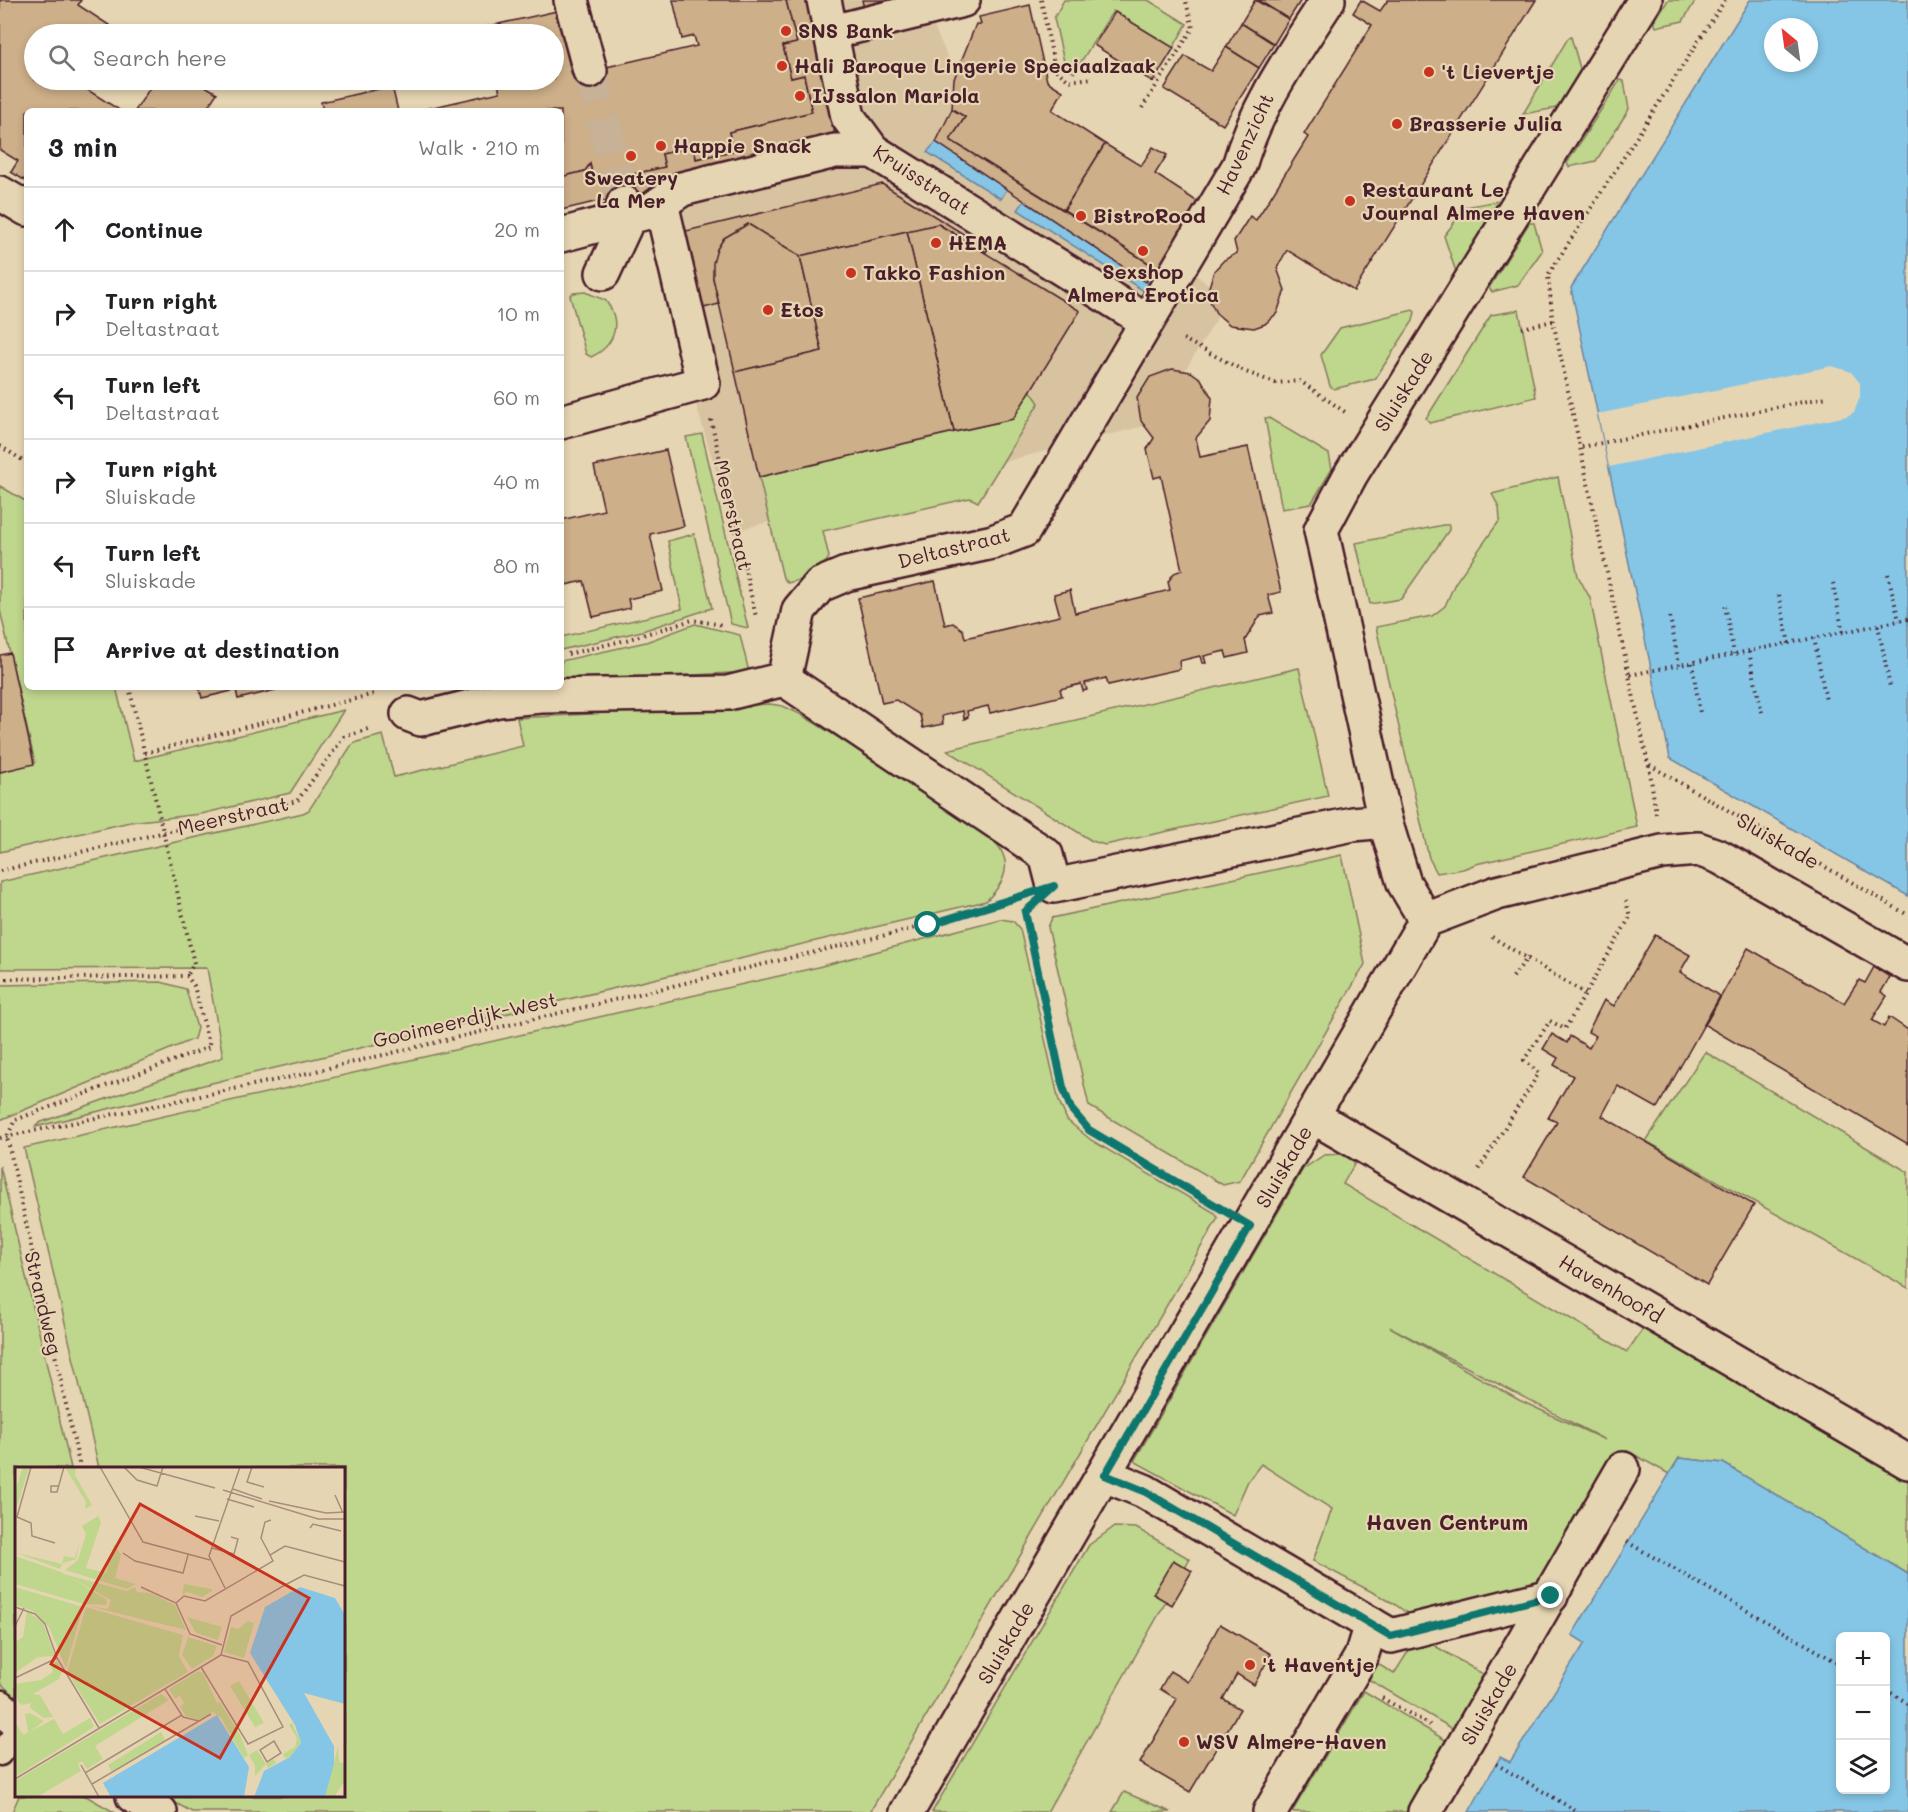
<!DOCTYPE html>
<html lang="en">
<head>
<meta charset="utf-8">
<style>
	body { margin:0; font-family:Mali,sans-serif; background:#f6f6f6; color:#202124 }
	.controls { position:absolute; right:18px; bottom:18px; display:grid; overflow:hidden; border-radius:9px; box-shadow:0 3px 9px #0003 }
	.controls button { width:54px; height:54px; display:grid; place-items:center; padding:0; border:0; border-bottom:2px solid #e0e0e0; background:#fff; color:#202124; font:30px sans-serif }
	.compass { position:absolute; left:1764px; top:18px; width:54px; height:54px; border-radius:50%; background:#fff; box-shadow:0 3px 9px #0003; rotate:331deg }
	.stop { position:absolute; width:18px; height:18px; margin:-14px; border:4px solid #0f766e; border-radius:50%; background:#fff }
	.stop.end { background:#0f766e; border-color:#fff; box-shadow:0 2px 6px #0008 }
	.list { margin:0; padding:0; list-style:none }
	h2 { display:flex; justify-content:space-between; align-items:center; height:78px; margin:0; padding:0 24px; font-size:26px }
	h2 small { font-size:20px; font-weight:400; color:#757577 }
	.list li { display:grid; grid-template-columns:39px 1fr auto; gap:18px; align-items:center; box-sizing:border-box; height:84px; padding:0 24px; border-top:2px solid #e0e0e0 }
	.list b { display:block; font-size:22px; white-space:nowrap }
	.list p { margin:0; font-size:20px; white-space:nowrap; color:#757577 }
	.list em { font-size:20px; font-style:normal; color:#757577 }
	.icon { flex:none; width:33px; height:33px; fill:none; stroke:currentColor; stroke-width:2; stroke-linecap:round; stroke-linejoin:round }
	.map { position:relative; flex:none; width:1908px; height:1812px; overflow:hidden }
	.search { position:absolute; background:#fff; box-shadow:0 3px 9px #0003; left:24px; top:24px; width:540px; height:66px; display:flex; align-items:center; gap:15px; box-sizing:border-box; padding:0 21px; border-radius:33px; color:#757577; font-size:22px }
	.panel { position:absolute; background:#fff; box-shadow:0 3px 9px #0003; left:24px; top:108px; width:540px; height:582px; border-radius:9px }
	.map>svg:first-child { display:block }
</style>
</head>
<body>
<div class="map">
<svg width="1908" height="1812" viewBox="0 0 1908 1812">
	<rect width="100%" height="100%" fill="#e6d5b2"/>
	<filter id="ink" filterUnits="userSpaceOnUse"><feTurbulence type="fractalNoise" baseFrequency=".0167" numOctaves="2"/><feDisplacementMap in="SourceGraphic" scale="12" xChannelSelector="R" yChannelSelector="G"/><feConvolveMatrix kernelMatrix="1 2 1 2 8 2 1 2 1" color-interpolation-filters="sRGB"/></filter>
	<g filter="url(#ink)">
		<path fill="#d8c3a1" d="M686,0H922L975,118L1229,299L1152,424L734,531L694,398L655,238L600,145L718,117Z"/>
		<g fill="#bfd68d" stroke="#847a5c" stroke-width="1.5" fill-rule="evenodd">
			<path d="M1064,0H1148L1187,24L1173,48L1113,11L1074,73L1065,66L1054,18Z"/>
			<path d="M1668,0H1696L1683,21L1656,27L1654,22Z"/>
			<path d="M1571,37L1582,75L1562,107L1523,114L1568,38Z"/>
			<path d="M1620,80L1624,81L1629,109L1596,161L1569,167L1567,163Z"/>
			<path d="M1497,201L1501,206L1457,275L1444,236L1466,207Z"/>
			<path d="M1529,223H1534L1542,251L1518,285L1492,292L1489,288Z"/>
			<path d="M585,292L605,300C623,322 615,346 591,357L586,354L570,296L573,293Z"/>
			<path d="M1413,310L1415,312L1413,321L1375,379L1334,389L1330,386L1321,355L1340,328Z"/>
			<path d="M1519,310L1536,397L1430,423L1426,418L1429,414L1491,315Z"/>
			<path d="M1030,390L1039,403L978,502L970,498L823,531L829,557L827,561L799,580L788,583L783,578L759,477L1012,419Z"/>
			<path d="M1265,418H1269L1329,454L1332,469L1311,504L1282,509Z"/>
			<path d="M702,434L748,628L731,624L686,437Z"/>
			<path d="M1558,477L1578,576L1590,598L1637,827L1476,864L1463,869L1437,873L1429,858L1376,627L1432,616L1445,606L1455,583L1500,520L1499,507L1492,494Z"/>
			<path d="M0,486L27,502V687H116L134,761L344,710L290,793L201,814L130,822L0,852V772L35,763L0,610Z"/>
			<path d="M1443,525H1449V530L1401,599L1370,604L1356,543Z"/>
			<path d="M694,534L712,608L642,631L561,650V637L682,609L668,541Z"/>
			<path d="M695,624L740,635L749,672L561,682V661L646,642Z"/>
			<path d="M1299,668L1328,796L1105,845L1092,841L947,750Z"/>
			<path d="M770,704L783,706L800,714L979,824C1007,850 1018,871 986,901L228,1079L35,1127L39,1123L223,1057L207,968L0,969V882L303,813L309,810L351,746L357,742L383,735L394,777L523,746L517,718Z"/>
			<path d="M1342,855L1365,964L1240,1181L1223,1185L1089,1106L1048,927L1052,918Z"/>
			<path d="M1000,919L1013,921L1020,929L1059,1101L1067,1120L1091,1140L1215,1213L1218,1218L870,1812H192L172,1801L171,1796H344V1468H99L24,1148L814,968Z"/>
			<path d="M161,982L186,989L197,1028L194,1039L0,1120V985Z"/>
			<path d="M1705,1052L1908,1172V1288L1646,1141Z"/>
			<path d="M1341,1154L1353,1157L1356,1161L1343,1184L1627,1352L1644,1327L1908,1481V1574L1723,1463L1679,1458L1669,1474L1626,1450L1549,1582L1411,1616L1393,1603L1313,1561L1332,1509L1261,1464L1248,1481L1233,1515L1134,1461L1303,1169L1324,1155ZM1390,1327L1605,1440L1519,1400Z"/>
			<path d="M0,1166L71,1468H16V1697L0,1683Z"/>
			<path d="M1114,1527L1136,1528L1190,1559L1047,1812H932L1089,1545Z"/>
			<path d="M1418,1636L1493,1680L1463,1735L1368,1679L1378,1664L1394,1674Z"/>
			<path d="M1364,1691L1455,1746L1416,1812H1292Z"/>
			<path d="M1124,1792L1171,1812H1112Z"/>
			<path d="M19,1796H86L114,1812H12Z"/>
		</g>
		<g fill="#85c6e6" stroke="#6d839b" stroke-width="1.5" fill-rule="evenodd">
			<path d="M1750,0H1908V896L1670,758L1571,288ZM1773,27H1809V63H1773Z"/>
			<path d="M936,142L1007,189L1001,199L927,152Z"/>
			<path d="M1024,201L1155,287L1150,295L1018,210Z"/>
			<path d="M1679,1458L1723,1463L1908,1574V1812H1469L1500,1757L1510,1762L1585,1643L1572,1635ZM1840,1636H1886V1790H1840Z"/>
		</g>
		<path fill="#e6d5b2" d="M1832,366L1851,372L1860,383V397L1854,412L1847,416L1609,467L1598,414Z"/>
		<g fill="#cdaf89" stroke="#4a1f2b" stroke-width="1.5">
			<path d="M0,0H81L78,5L115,29L112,34H34V80H72L121,111H27V182L11,172L18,161L0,150Z"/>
			<path d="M673,0H786L797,43L783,46L791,78L804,75L812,112L729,132L733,151L696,159L694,147L662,154L665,167L594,183L590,164L585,171L561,177V111H416L500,92L497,80H554V34H487L485,27L557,11L572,75L697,46L694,36L682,39Z"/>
			<path d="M786,0H814L835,112L834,132L826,143L648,193L637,199L624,202L599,201L561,210V177L585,171L590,164L594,183L665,167L662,154L694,147L696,159L733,151L729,132L812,112L804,75L791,78L783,46L797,43Z"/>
			<path d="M862,0H902L864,9Z"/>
			<path d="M1255,0L1289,19L1274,44L1241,23Z"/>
			<path d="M1258,0H1301L1289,19Z"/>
			<path d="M1361,0L1380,11L1388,0H1536L1354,291L1287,250L1277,268L1285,290L1277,313L1265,324L1254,328L1230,325L1216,313L1209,299V287L1214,271L1224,260L1237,253L1234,241L1250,216L1256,220L1267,203L1308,137L1304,134L1372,25L1353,13Z"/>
			<path d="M1030,5L1047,81L1063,91L1052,110L1105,144L1064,210L950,140L965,117L952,109L954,79L976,24H981L979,17Z"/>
			<path d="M1115,12L1174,48L1153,82L1094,45Z"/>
			<path d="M1241,23L1274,44L1259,68L1226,47Z"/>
			<path d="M1226,47L1259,68L1223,125L1164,89L1185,56L1211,71Z"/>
			<path d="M155,80H195L217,93L205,111H135Z"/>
			<path d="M392,86L398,111H323L321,102Z"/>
			<path d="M952,109L965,117L950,140L1155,267L1146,282L936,142Z"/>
			<path d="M1105,144L1141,166L1153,147L1167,155L1155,174L1201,204L1160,270L1064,210Z"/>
			<path d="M882,184L988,249L986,252L938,224L800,256L748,224L724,238L717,249L713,278L719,304L700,309L682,232Z"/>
			<path d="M748,224L800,256L822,351L735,372L713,278V263L717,249L724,238Z"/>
			<path d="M938,224L1080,311L1013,419L954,432L907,231Z"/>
			<path d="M907,231L954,432L759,477L735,372L822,351L800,256Z"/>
			<path d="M1172,369L1191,372L1201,379L1212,398L1210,421L1196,438L1200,457L1248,447L1281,592L1268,595L1273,613L1260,616L1245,640L1248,653L1227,658L1225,651L1204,656L1206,663H1202L1200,656L1179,661L1180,669L1108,685L1106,678L1085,683L1087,690L1083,691L1081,684L1060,689L1062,696L990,713L988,706L967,711L968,717L964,719L963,711L942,716L943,724L923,728L920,715L896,700L882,703L858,598L935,581L945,625L953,623L963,630L965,638L1060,616L1054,594L1070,590L1075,613L1170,590L1168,582L1174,573L1182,570L1161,476L1154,478L1147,449L1154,438L1141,421L1137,398L1150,377Z"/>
			<path d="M666,450L684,526L650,534L663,591L628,599L630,608L593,617L584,581L561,586V520L604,510L594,466Z"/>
			<path d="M10,653L34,764L0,772V655Z"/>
			<path d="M199,687H276V690L238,699L236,690L202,698Z"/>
			<path d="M1655,935L1690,955L1680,972L1720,996L1657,1108L1618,1086L1602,1116L1754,1205L1707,1285L1524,1177L1557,1122L1548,1118L1573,1076L1554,1065L1558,1058L1543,1049L1552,1034L1567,1043L1570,1036L1589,1048L1596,1036L1588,1032L1604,1000L1614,1006Z"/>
			<path d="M1748,948L1844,1003L1859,980L1865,983L1874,967L1890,977L1881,992L1887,996L1872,1020L1884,1027L1889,1017L1908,1030V1144L1705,1025Z"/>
			<path d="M1173,1560L1192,1571L1172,1605L1153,1594Z"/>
			<path d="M1220,1624L1271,1654L1254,1685L1237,1674L1223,1699L1240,1709L1190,1792L1140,1763L1177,1699L1160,1689L1170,1671L1188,1682Z"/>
		</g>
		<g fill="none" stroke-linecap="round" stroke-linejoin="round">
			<path stroke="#c7b197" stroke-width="33" stroke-dasharray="33 16" stroke-linecap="butt" d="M590,71L624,202"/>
			<defs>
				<path id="lane" d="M0,1754L16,1734"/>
				<g id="street">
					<path d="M571,0L590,71"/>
					<path d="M824,0L848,117L873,151L1140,317"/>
					<path d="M832,32L963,0"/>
					<path d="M0,193L27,209"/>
					<path d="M561,235L648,212L682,189L835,151H873"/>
					<path d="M603,273L628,219L624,203"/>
					<path d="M561,422L703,383L661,203"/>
					<path d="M784,679L799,610L820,585L846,574L993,542L1024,530L1239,166C1257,104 1294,53 1328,0"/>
					<path d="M408,714L421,719L498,700L541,696L728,693L784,679L1046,855L1054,886L1353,824L1385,821"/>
					<path d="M1426,920L1404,883L1385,821L1321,530L1351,474L1645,0"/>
					<path d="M1426,920L1497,893L1662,852L1698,849L1720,857L1908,965"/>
					<path d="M1314,1117L1908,1462"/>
					<path d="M1105,1475L1144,1491L1391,1636L1551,1596"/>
					<path d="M0,1707L16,1721"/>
					<path d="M133,1796L160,1812"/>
					<path d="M907,1812L1426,920"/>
					<path d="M1270,1812L1361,1657L1371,1624"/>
					<path d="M1425,1812L1623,1469"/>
				</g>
			</defs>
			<use href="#lane" stroke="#4a1f2b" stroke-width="27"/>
			<use href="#street" stroke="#4a1f2b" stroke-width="38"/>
			<g stroke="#4a1f2b" stroke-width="4" stroke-dasharray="1.5 4.5" stroke-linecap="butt">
				<path d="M1041,0L1055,69L1069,81L1091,78"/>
				<path d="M1725,0L1548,275L1553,321L1648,764L1908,915"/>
				<path d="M1142,108L1193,28L1186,2"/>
				<path d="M1522,328L1553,321"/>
				<path d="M1183,339L1246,372L1275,383L1300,381L1345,412"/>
				<path d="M711,420L756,617"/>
				<path d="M0,446L27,463"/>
				<path d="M1582,447L1827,397"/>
				<path d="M1888,574L1899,621"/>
				<path d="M1833,583L1843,633"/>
				<path d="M1779,595L1789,644"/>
				<path d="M1725,606L1734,654"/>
				<path d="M1670,617L1679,665"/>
				<path d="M1878,625L1890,687"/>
				<path d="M1814,638L1826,701"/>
				<path d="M1749,652L1762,713"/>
				<path d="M568,654L626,640L692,620L723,625"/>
				<path d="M1692,663L1700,713"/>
				<path d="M1630,675L1908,619"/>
				<path d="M129,687L194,963L187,976"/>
				<path d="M145,753L374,694"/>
				<path d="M1649,765L1656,814"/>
				<path d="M0,871L297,801L344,737L371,728"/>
				<path d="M1026,913L1063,1087L1071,1109L1089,1130L1215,1205"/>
				<path d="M1492,937L1586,994"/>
				<path d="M1513,977L1528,957"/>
				<path d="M0,979L187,976L194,986L210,1047L15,1120L7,1137L80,1468"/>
				<path d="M0,1138L291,1077L928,925L1016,898"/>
				<path d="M1479,1169L1539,1073L1524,1060L1550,1021L1565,1029L1630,917L1626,901"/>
				<path d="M1627,1542L1840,1664"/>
				<path d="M1886,1690L1908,1703"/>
				<path d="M1382,1698L1430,1725"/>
				<path d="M1496,1764L1578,1812"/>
			</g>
			<use href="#lane" stroke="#e6d5b2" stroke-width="22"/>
			<use href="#street" stroke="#e6d5b2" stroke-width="33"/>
		</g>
	</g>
	<g fill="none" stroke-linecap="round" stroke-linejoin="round" filter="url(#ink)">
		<path stroke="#0f766e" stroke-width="8" d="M928,925L1054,886L1025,912L1063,1087L1071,1109L1089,1130L1250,1226L1105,1475L1144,1491L1391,1636L1551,1596"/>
	</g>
	<g fill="#c8321e" stroke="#e6d5b2" stroke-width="2">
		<circle cx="786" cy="31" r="6"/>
		<circle cx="782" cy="66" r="6"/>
		<circle cx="1429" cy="72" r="6"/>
		<circle cx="800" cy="96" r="6"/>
		<circle cx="1397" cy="124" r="6"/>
		<circle cx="661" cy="146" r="6"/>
		<circle cx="631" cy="156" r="6"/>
		<circle cx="1350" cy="201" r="6"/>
		<circle cx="1081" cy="216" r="6"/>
		<circle cx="936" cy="243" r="6"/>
		<circle cx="1143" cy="251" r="6"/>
		<circle cx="851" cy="273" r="6"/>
		<circle cx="768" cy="310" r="6"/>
		<circle cx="1250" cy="1665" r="6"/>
		<circle cx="1184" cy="1742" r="6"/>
	</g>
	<g text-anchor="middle" stroke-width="4.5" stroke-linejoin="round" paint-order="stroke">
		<g font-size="20" font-weight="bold" fill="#4a1f2b" stroke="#e6d5b2" text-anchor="start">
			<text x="798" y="38">SNS Bank</text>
			<text x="794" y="73">Hali Baroque Lingerie Speciaalzaak</text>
			<text x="1441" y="79">'t Lievertje</text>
			<text x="812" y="103">IJssalon Mariola</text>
			<text x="1409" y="131">Brasserie Julia</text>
			<text x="673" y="153">Happie Snack</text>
			<text x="631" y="185" text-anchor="middle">Sweatery<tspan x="631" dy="23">La Mer</tspan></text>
			<text x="1362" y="197">Restaurant Le<tspan x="1362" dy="23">Journal Almere Haven</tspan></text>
			<text x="1093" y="223">BistroRood</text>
			<text x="948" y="250">HEMA</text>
			<text x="1143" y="279" text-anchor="middle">Sexshop<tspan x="1143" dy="23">Almera Erotica</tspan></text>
			<text x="863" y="280">Takko Fashion</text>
			<text x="780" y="317">Etos</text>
			<text x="1262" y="1672">'t Haventje</text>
			<text x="1196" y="1749">WSV Almere-Haven</text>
		</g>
		<g font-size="20" fill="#4a1f2b" stroke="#e6d5b2">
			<text transform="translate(1245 144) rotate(-65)" y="7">Havenzicht</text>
			<text transform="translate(922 180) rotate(33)" y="7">Kruisstraat</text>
			<text transform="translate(1404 391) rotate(-58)" y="7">Sluiskade</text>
			<text transform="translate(733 515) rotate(77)" y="7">Meerstraat</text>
			<text transform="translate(954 548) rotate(-14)" y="7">Deltastraat</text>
			<text transform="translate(233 816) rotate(-13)" y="7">Meerstraat</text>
			<text transform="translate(1778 841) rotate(30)" y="7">Sluiskade</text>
			<text transform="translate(465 1020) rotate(-13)" y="7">Gooimeerdijk-West</text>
			<text transform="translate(1284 1167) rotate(-60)" y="7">Sluiskade</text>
			<text transform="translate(1611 1289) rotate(30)" y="7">Havenhoofd</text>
			<text transform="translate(43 1303) rotate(77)" y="7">Strandweg</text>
			<text transform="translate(1006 1643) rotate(-60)" y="7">Sluiskade</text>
			<text transform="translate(1489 1704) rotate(-60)" y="7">Sluiskade</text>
		</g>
		<g font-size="21" font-weight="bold" fill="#4a1f2b" stroke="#e6d5b2">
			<text x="1447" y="1530">Haven Centrum</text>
		</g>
	</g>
	<g transform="translate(15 1467)">
		<rect width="330" height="330" fill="#e6d5b2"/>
		<path d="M8,0H14L0,46V24ZM55,0L61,2L60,8L77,38L70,42L71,35L51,2ZM83,49L86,55L71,101L91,106L99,77L106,88L100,111L121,117L112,122L50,103L63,93L71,67L67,59ZM65,72L61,92L48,96L45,102L2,86L47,97L49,89L60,91ZM0,89L46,105L91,132L92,138L69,137L0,117ZM49,107L112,124L120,120L122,125L136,126L160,138L171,163L73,139L93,142L96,133ZM169,117L197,122V124L187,130L172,125L167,128ZM0,120L68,140L51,201L34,160L18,144L0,138ZM71,140L168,168L164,189L173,205L85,257L52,205ZM12,144L28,156L40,189L23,190L0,206V175L8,170ZM172,150L207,160L203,173L181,166ZM233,154L239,156L229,191L209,185L216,160L223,162ZM173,170L202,179L198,189L177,202L167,188ZM42,194L47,204L44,212L18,227L25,228L38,250L29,251L15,241L16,236L7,238L3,235L0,217L26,213L38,205L36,199ZM183,204L188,206L202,236L205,235L225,268L233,288L229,291L206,251L198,245L184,253L171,249L165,240L169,236L165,229L160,232L154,222ZM224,214L249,256L240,260L215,219ZM146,227L154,233L80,279L88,292L72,302L67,294L63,297L66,304L22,330H0V314ZM15,246L29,254L16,264L39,252L48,267L75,251L79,260L0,310V255L8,268L13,265L10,247ZM277,256L286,276L275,290L270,291L268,287L280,280L282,271L274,258ZM146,265L150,273L97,305L93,298ZM323,280L324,295L330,297V314L319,330H310ZM242,283L251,297L259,292L261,296L253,301L251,297L240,309V299L234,288Z" fill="#bfd68d"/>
		<path d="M285,120L320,131L330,148V237L289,226L319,279V297L310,330H239L249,304L275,290L286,276L280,258L235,186L250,140ZM202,248L234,300L229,330H96L88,316Z" fill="#85c6e6"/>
		<path fill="none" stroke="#a88c7c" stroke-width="1.5" d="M16,0L2,50L16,56L17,69L40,76M85,0L128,75L195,93M109,0L122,13L142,19L148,0M124,0L200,21M237,0L232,15L249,20M44,19H36V25H42L49,0M218,22L247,32M208,23L303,52H330M320,28L328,46M212,32L239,40M254,34L311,46L330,45M180,49L204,54M295,61L298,57L326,64M197,81L219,87L223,72L216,70M108,86L120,94L168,106L173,88M255,88L246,71L250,55L256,53M126,120L161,136L175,167L207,178M210,121L194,89L225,0M161,136L169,129L190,134L258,94L255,88L270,79L330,95M0,140L20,147L30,157L42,191L84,261M0,159L9,141M206,188L216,149L270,118L289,108L330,119M186,200L233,277L268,260L233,195L206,188M0,211L42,191M150,222L168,250L184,254M259,274L266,286L252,295L245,283ZM66,298L84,330M70,306L167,248M0,312L206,188M77,317L196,247"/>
		<path fill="#c8321e" fill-opacity="0.15" stroke="#c8321e" stroke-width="3" d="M125,37L294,131L205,291L36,197Z"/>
		<rect width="330" height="330" fill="none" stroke="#4a1f2b" stroke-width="3"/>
	</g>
</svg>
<div class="controls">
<button>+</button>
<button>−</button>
<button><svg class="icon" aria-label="layers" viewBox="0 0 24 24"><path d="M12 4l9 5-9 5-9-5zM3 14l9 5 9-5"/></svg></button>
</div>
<svg class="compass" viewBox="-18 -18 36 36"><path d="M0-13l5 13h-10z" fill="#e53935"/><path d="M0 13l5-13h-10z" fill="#757577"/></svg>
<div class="stop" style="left:928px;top:925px"></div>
<div class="stop end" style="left:1551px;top:1596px"></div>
<div class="search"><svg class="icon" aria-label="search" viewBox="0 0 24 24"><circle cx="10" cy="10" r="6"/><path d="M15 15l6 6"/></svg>Search here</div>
<section class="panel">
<h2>3 min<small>Walk · 210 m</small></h2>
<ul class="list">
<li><svg class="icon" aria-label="ahead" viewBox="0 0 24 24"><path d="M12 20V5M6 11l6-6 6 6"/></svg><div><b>Continue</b></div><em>20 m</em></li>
<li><svg class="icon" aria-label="right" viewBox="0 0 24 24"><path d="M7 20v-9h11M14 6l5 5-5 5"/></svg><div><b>Turn right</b><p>Deltastraat</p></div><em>10 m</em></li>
<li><svg class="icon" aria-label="left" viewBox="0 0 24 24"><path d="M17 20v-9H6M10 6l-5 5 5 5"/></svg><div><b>Turn left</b><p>Deltastraat</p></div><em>60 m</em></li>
<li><svg class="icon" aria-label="right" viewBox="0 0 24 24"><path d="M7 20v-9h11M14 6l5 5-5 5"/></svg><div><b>Turn right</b><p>Sluiskade</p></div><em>40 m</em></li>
<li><svg class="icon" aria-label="left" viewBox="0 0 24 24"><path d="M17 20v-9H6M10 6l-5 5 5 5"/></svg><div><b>Turn left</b><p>Sluiskade</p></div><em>80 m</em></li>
<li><svg class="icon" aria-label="arrive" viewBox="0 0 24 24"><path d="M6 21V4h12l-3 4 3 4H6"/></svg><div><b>Arrive at destination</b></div></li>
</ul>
</section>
</div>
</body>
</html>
